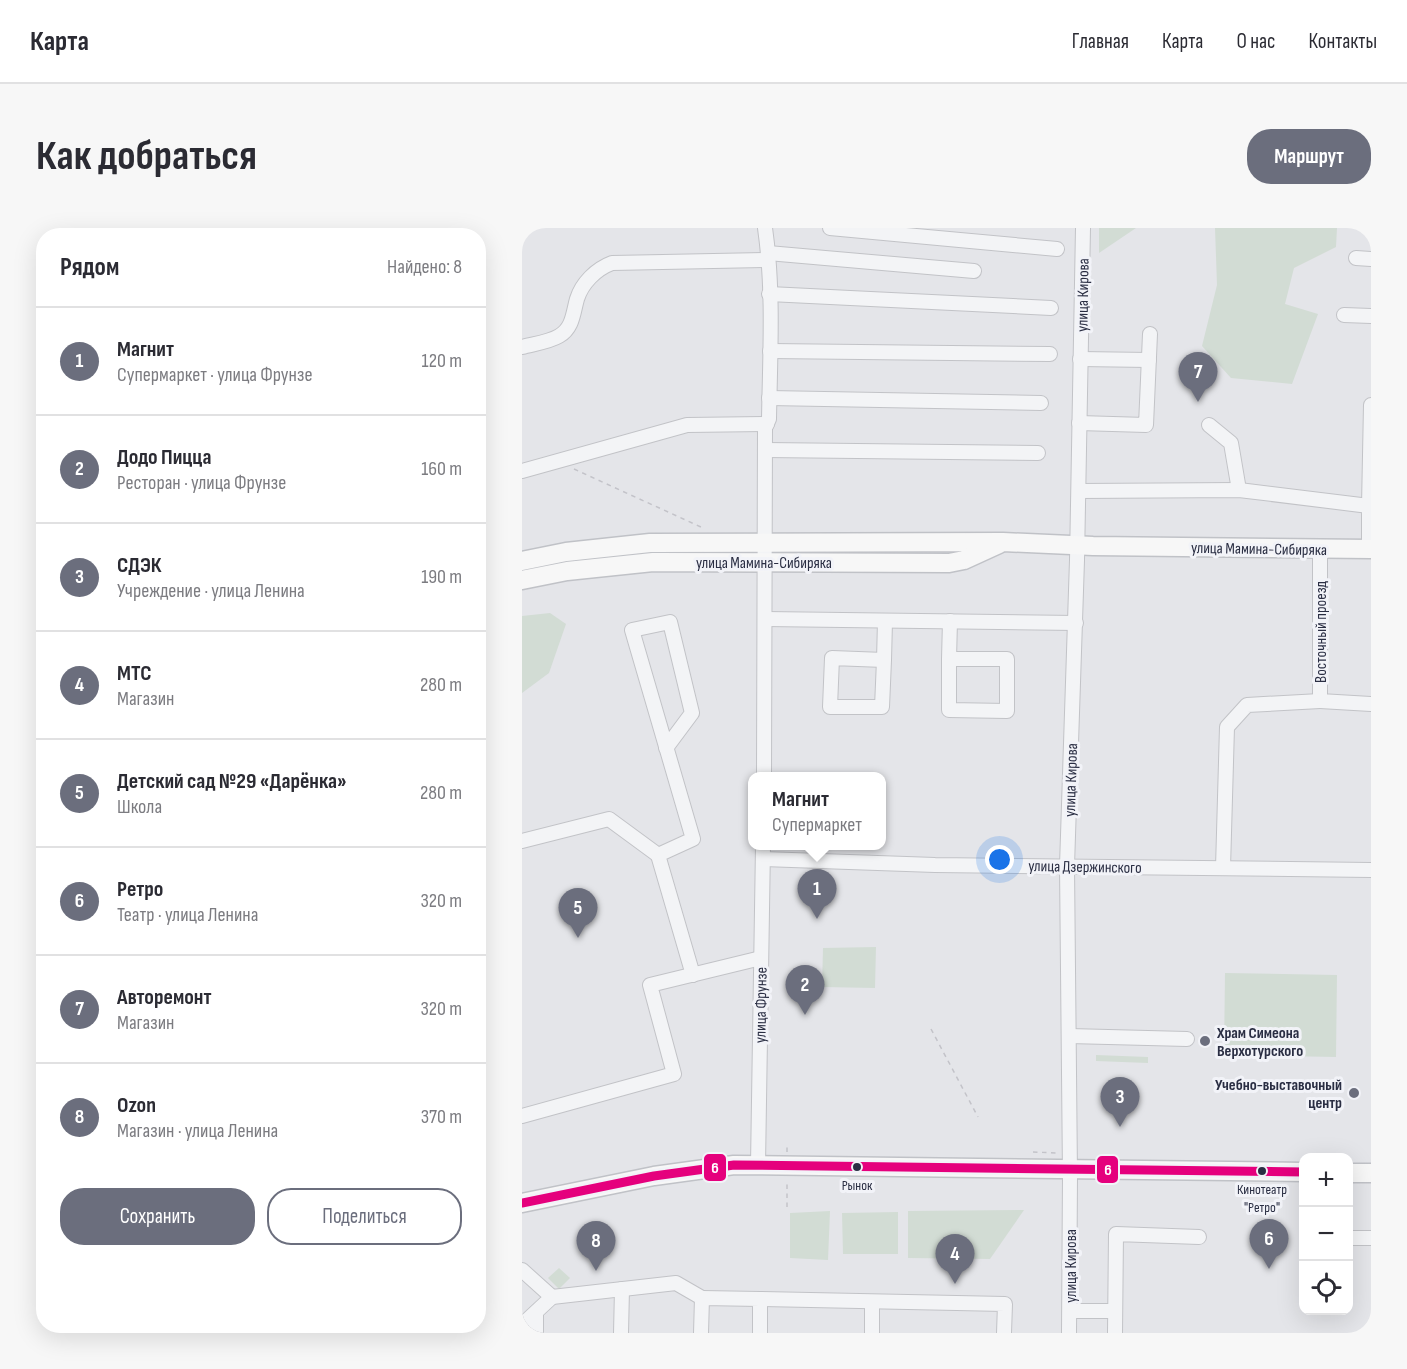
<!DOCTYPE html>
<html lang="ru">
<head>
<meta charset="utf-8">
<style>
	body { margin:0; font-family:"Sofia Sans Condensed",sans-serif; background:#f7f7f7; color:#2b2b33 }
	.controls { position:absolute; right:18px; bottom:18px; display:grid; overflow:hidden; border-radius:12px; box-shadow:0 6px 24px #0002 }
	.controls button { width:54px; height:54px; display:grid; place-items:center; padding:0; border:0; border-bottom:2px solid #e1e1e2; background:#fff; color:#2b2b33; font:30px sans-serif }
	.you { position:absolute; left:478px; top:632px; width:21px; height:21px; margin:-15px; border:4px solid #fff; border-radius:50%; background:#1a73e8; box-shadow:0 0 0 9px #1a73e833 }
	.badge { display:grid; place-items:center; width:39px; height:39px; border-radius:50%; background:#6b6e7d; color:#fff; font-size:20px; font-weight:700 }
	.pin { position:absolute; translate:-50% -50px; filter:drop-shadow(0 2px 3px #0008) }
	.pin::after { content:''; position:absolute; top:32px; width:21px; height:18px; background:inherit; clip-path:polygon(0 0,100% 0,50% 100%) }
	.popup { position:absolute; left:226px; top:544px; width:138px; height:78px; box-sizing:border-box; display:grid; place-content:center; border-radius:12px; background:#fff; filter:drop-shadow(0 2px 4px #0005); font-size:20px; white-space:nowrap; color:#7c7c81 }
	.popup b { font-size:22px; color:#2b2b33 }
	.popup::after { content:''; position:absolute; left:50%; top:100%; margin-left:-12px; border:12px solid transparent; border-top-color:#fff }
	.list { margin:0; padding:0; list-style:none }
	h2 { display:flex; justify-content:space-between; align-items:center; height:78px; margin:0; padding:0 24px; font-size:26px }
	h2 small { font-size:20px; font-weight:400; color:#7c7c81 }
	.list li { display:grid; grid-template-columns:39px 1fr auto; gap:18px; align-items:center; box-sizing:border-box; height:108px; padding:0 24px; border-top:2px solid #e1e1e2 }
	.list b { display:block; font-size:22px; white-space:nowrap }
	.list p { margin:0; font-size:20px; white-space:nowrap; color:#7c7c81 }
	.list em { font-size:20px; font-style:normal; color:#7c7c81 }
	.actions { display:flex; gap:12px; padding:18px 24px }
	.actions a { flex:1; padding:14px 0; border:2px solid #6b6e7d; border-radius:24px; text-align:center; font-size:21px; color:#6b6e7d }
	.actions .main { background:#6b6e7d; color:#fff }
	.icon { flex:none; width:33px; height:33px; fill:none; stroke:currentColor; stroke-width:2; stroke-linecap:round; stroke-linejoin:round }
	.map { position:relative; flex:none; width:849px; height:1105px; overflow:hidden; border-radius:24px }
	header { display:flex; align-items:center; gap:36px; box-sizing:border-box; height:84px; padding:0 30px; background:#fff; border-bottom:2px solid #e1e1e2 }
	header strong { font-size:28px }
	nav { display:flex; gap:33px; margin-inline-start:auto; font-size:21px }
	.intro { display:flex; align-items:center; justify-content:space-between; box-sizing:border-box; height:144px; padding:0 36px }
	h1 { margin:0; font-size:42px }
	.button { padding:15px 27px; border-radius:24px; background:#6b6e7d; color:#fff; font-size:21px; font-weight:700 }
	main { display:flex; gap:36px; padding:0 36px }
	aside { flex:1; background:#fff; border-radius:24px; box-shadow:0 6px 24px #0002 }
	.map>svg:first-child { display:block }
</style>
</head>
<body>
<header>
<strong>Карта</strong>
<nav><a>Главная</a><a>Карта</a><a>О нас</a><a>Контакты</a></nav>
</header>
<div class="intro"><h1>Как добраться</h1><a class="button">Маршрут</a></div>
<main>
<aside>
<h2>Рядом<small>Найдено: 8</small></h2>
<ul class="list">
<li><span class="badge">1</span><div><b>Магнит</b><p>Супермаркет · улица Фрунзе</p></div><em>120 m</em></li>
<li><span class="badge">2</span><div><b>Додо Пицца</b><p>Ресторан · улица Фрунзе</p></div><em>160 m</em></li>
<li><span class="badge">3</span><div><b>СДЭК</b><p>Учреждение · улица Ленина</p></div><em>190 m</em></li>
<li><span class="badge">4</span><div><b>МТС</b><p>Магазин</p></div><em>280 m</em></li>
<li><span class="badge">5</span><div><b>Детский сад №29 «Дарёнка»</b><p>Школа</p></div><em>280 m</em></li>
<li><span class="badge">6</span><div><b>Ретро</b><p>Театр · улица Ленина</p></div><em>320 m</em></li>
<li><span class="badge">7</span><div><b>Авторемонт</b><p>Магазин</p></div><em>320 m</em></li>
<li><span class="badge">8</span><div><b>Ozon</b><p>Магазин · улица Ленина</p></div><em>370 m</em></li>
</ul>
<div class="actions"><a class="main">Сохранить</a><a>Поделиться</a></div>
</aside>
<div class="map">
<svg width="849" height="1105" viewBox="0 0 849 1105">
	<rect width="100%" height="100%" fill="#e4e5e9"/>
	<g fill="#d2dcd4">
		<path d="M577,0H614L577,25Z"/>
		<path d="M693,0H815L814,19L772,40L763,76L796,86L770,156L709,150L680,118L695,57Z"/>
		<path d="M28,385L44,396L27,445L0,465V388Z"/>
		<path d="M354,719L353,760L300,759L301,720Z"/>
		<path d="M703,745L815,747L814,829L702,827Z"/>
		<path d="M574,827L626,829V835L574,833Z"/>
		<path d="M502,982L468,1031L386,1030V983Z"/>
		<path d="M308,983L306,1032L268,1030V985Z"/>
		<path d="M376,984V1026H321L320,985Z"/>
		<path d="M37,1040L48,1050L37,1061L26,1050Z"/>
	</g>
	<g fill="none" stroke-linecap="round" stroke-linejoin="round">
		<defs>
			<g id="minor">
				<path d="M308,0L535,21"/>
				<path d="M246,25L452,43"/>
				<path d="M834,30L849,31"/>
				<path d="M247,66L529,80"/>
				<path d="M822,87L849,88"/>
				<path d="M0,119C11,116 27,114 37,108C51,100 51,85 55,71C60,55 74,41 90,35L246,32"/>
				<path d="M248,123L528,126"/>
				<path d="M558,131L627,132"/>
				<path d="M247,170L519,175"/>
				<path d="M557,195L624,197L628,106"/>
				<path d="M687,197L709,215L717,262"/>
				<path d="M243,222L516,225"/>
				<path d="M0,243L165,197L245,196"/>
				<path d="M557,263L717,262L847,278V321"/>
				<path d="M847,278L849,177"/>
				<path d="M798,321V473L849,476"/>
				<path d="M243,391L554,395"/>
				<path d="M427,431V482L485,483V431H427L428,393"/>
				<path d="M362,432L360,479H308L310,430L362,432L363,393"/>
				<path d="M144,520L170,485L148,394L110,402L171,611L136,627L171,747"/>
				<path d="M242,548L243,200L247,191C248,128 252,63 243,0"/>
				<path d="M0,613L87,591L136,627"/>
				<path d="M241,631L413,637L849,642"/>
				<path d="M701,640L705,499L725,477L798,473"/>
				<path d="M547,808L665,811"/>
				<path d="M0,888L152,846L128,757L239,730"/>
				<path d="M236,937L241,618"/>
				<path d="M826,1010H849"/>
				<path d="M0,1042L30,1069L2,1095L0,1094"/>
				<path d="M30,1069L154,1055L180,1070"/>
				<path d="M238,1071L483,1076L482,1105"/>
				<path d="M548,1083H593"/>
				<path d="M14,1085V1105"/>
				<path d="M99,1105L100,1061"/>
				<path d="M179,1105L180,1070L238,1071V1105"/>
				<path d="M350,1105V1074"/>
				<path d="M547,1105L548,948L545,638L555,332L561,0"/>
				<path d="M593,1105L594,1006L677,1009"/>
			</g>
			<g id="major">
				<path d="M0,333L44,324L128,315L481,314L571,318L849,321"/>
				<path d="M0,352L45,343L131,334L427,335L442,332L477,316"/>
				<path d="M826,945H849"/>
				<path d="M0,975L132,948L212,937L782,944"/>
			</g>
		</defs>
		<use href="#minor" stroke="#c2c3c7" stroke-width="16"/>
		<use href="#major" stroke="#c0c2c7" stroke-width="21"/>
		<g stroke="#c3c3c9" stroke-width="1.5" stroke-dasharray="4.5 4.5" stroke-linecap="butt">
			<path d="M52,241L181,300"/>
			<path d="M409,801L456,889"/>
			<path d="M265,924V916"/>
			<path d="M511,924L535,925"/>
			<path d="M265,979V953"/>
		</g>
		<use href="#minor" stroke="#f3f4f6" stroke-width="14"/>
		<use href="#major" stroke="#f7f7f7" stroke-width="18"/>
		<defs>
			<path id="bus-1" d="M0,975L132,948L212,937L782,944"/>
		</defs>
		<use href="#bus-1" stroke="#f2f3f8" stroke-width="14"/>
		<use href="#bus-1" stroke="#e5007d" stroke-width="9"/>
	</g>
	<g fill="#6b6e7d" stroke="#f2f3f8" stroke-width="2">
		<circle cx="683" cy="813" r="6"/>
		<circle cx="832" cy="865" r="6"/>
	</g>
	<g fill="#2a2e43" stroke="#f2f3f8" stroke-width="2">
		<circle cx="335" cy="939" r="5"/>
		<circle cx="740" cy="943" r="5"/>
	</g>
	<g text-anchor="middle" stroke-width="6" stroke-linejoin="round" paint-order="stroke">
		<g font-size="14" fill="#2a2e43" stroke="#f2f3f8">
			<text x="335" y="962">Рынок</text>
			<text x="740" y="966">Кинотеатр<tspan x="740" dy="18">"Ретро"</tspan></text>
		</g>
		<g font-size="16" fill="#2a2e43" stroke="#f2f3f8">
			<text transform="translate(560 67) rotate(-89)" y="6">улица Кирова</text>
			<text transform="translate(737 320) rotate(1)" y="6">улица Мамина-Сибиряка</text>
			<text x="242" y="340">улица Мамина-Сибиряка</text>
			<text transform="translate(798 404) rotate(-90)" y="6">Восточный проезд</text>
			<text transform="translate(548 552) rotate(-88)" y="6">улица Кирова</text>
			<text transform="translate(563 638) rotate(1)" y="6">улица Дзержинского</text>
			<text transform="translate(238 777) rotate(-89)" y="6">улица Фрунзе</text>
			<text transform="translate(548 1038) rotate(-90)" y="6">улица Кирова</text>
		</g>
		<g font-size="16" font-weight="bold" fill="#2a2e43" stroke="#f2f3f8" text-anchor="start">
			<text x="695" y="810">Храм Симеона<tspan x="695" dy="18">Верхотурского</tspan></text>
			<text x="820" y="862" text-anchor="end">Учебно-выставочный<tspan x="820" dy="18">центр</tspan></text>
		</g>
	</g>
	<g stroke="#f2f3f8" stroke-width="2">
		<rect x="181" y="925" width="24" height="29" rx="6" fill="#e5007d"/>
		<rect x="574" y="927" width="23" height="29" rx="6" fill="#e5007d"/>
	</g>
	<g font-size="16" text-anchor="middle" font-weight="bold" fill="#fff">
		<text x="193" y="945">6</text>
		<text x="586" y="947">6</text>
	</g>
</svg>
<div class="controls">
<button>+</button>
<button>−</button>
<button><svg class="icon" aria-label="locate" viewBox="0 0 24 24"><circle cx="12" cy="12" r="6"/><path d="M12 2v4M12 18v4M2 12h4M18 12h4"/></svg></button>
</div>
<div class="you"></div>
<div class="pin badge" style="left:295px;top:691px">1</div>
<div class="popup"><b>Магнит</b>Супермаркет</div>
<div class="pin badge" style="left:283px;top:787px">2</div>
<div class="pin badge" style="left:598px;top:899px">3</div>
<div class="pin badge" style="left:433px;top:1056px">4</div>
<div class="pin badge" style="left:56px;top:710px">5</div>
<div class="pin badge" style="left:747px;top:1041px">6</div>
<div class="pin badge" style="left:676px;top:174px">7</div>
<div class="pin badge" style="left:74px;top:1043px">8</div>
</div>
</main>
</body>
</html>
